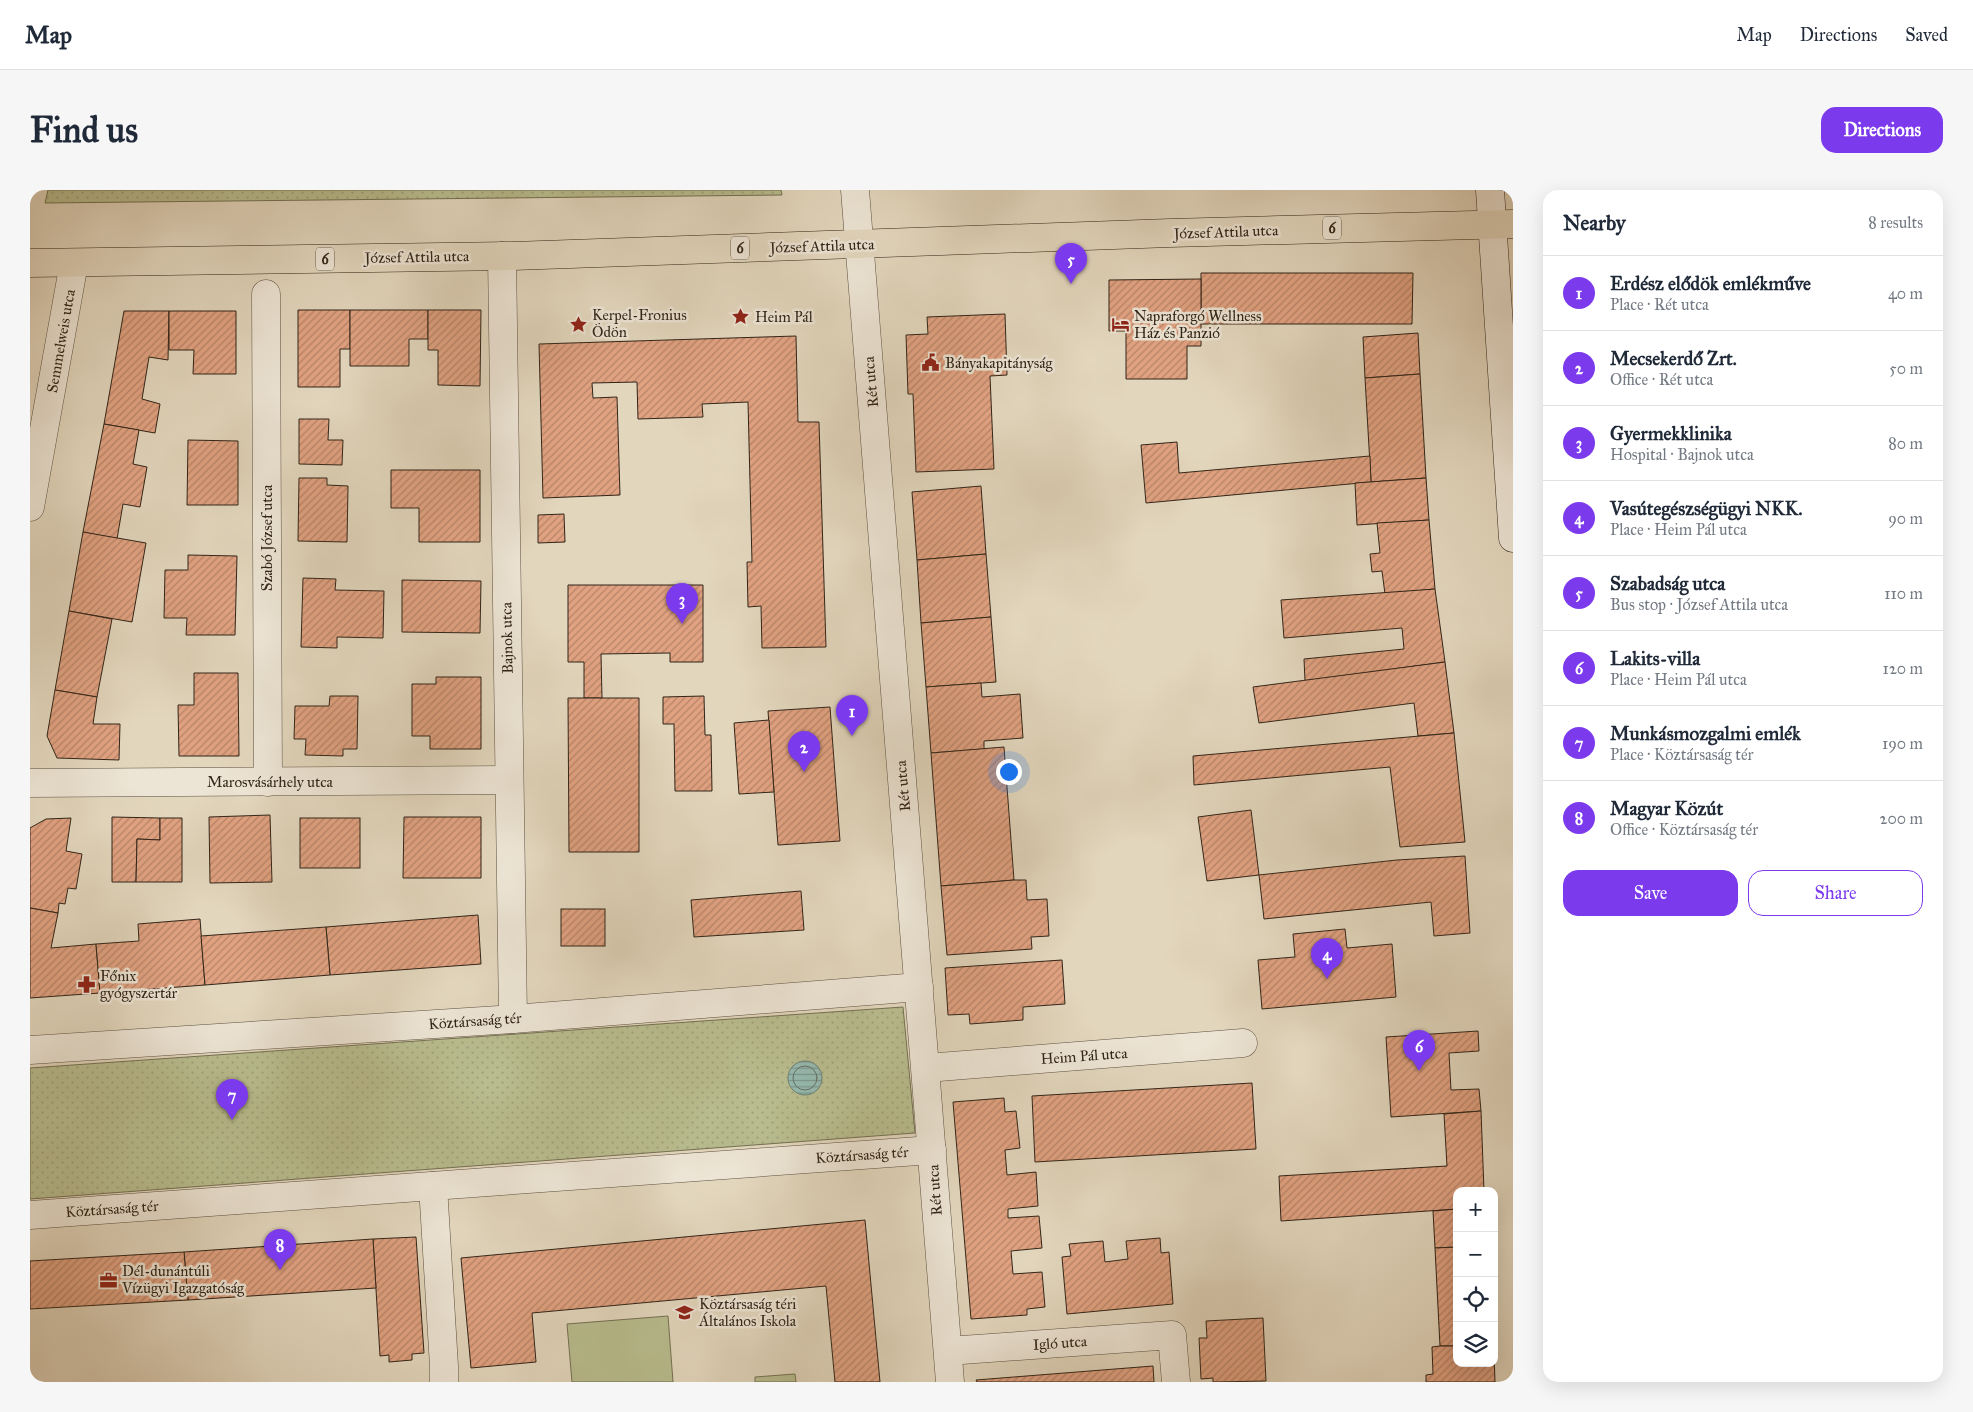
<!DOCTYPE html>
<html lang="en">
<head>
<meta charset="utf-8">
<style>
	body { margin:0; font-family:"IM FELL Great Primer",serif; background:#f6f6f7; color:#1f2937 }
	.controls { position:absolute; right:15px; bottom:15px; display:grid; overflow:hidden; border-radius:10px; box-shadow:0 5px 20px #0002 }
	.controls button { width:45px; height:45px; display:grid; place-items:center; padding:0; border:0; border-bottom:1px solid #e0e1e3; background:#fff; color:#1f2937; font:25px sans-serif }
	.you { position:absolute; left:978px; top:581px; width:18px; height:18px; margin:-12px; border:4px solid #fff; border-radius:50%; background:#1a73e8; box-shadow:0 0 0 8px #1a73e833 }
	.badge { display:grid; place-items:center; width:32px; height:32px; border-radius:50%; background:#7c3aed; color:#fff; font-size:16px; font-weight:700 }
	.pin { position:absolute; translate:-50% -41px; filter:drop-shadow(0 1px 2px #0008) }
	.pin::after { content:''; position:absolute; top:26px; width:18px; height:15px; background:inherit; clip-path:polygon(0 0,100% 0,50% 100%) }
	.list { margin:0; padding:0; list-style:none }
	h2 { display:flex; justify-content:space-between; align-items:center; height:65px; margin:0; padding:0 20px; font-size:21px }
	h2 small { font-size:16px; font-weight:400; color:#747a83 }
	.list li { display:grid; grid-template-columns:32px 1fr auto; gap:15px; align-items:center; box-sizing:border-box; height:75px; padding:0 20px; border-top:1px solid #e0e1e3 }
	.list b { display:block; font-size:19px; white-space:nowrap }
	.list p { margin:0; font-size:16px; white-space:nowrap; color:#747a83 }
	.list em { font-size:16px; font-style:normal; color:#747a83 }
	.actions { display:flex; gap:10px; padding:15px 20px }
	.actions a { flex:1; padding:11px 0; border:1px solid #7c3aed; border-radius:15px; text-align:center; font-size:18px; color:#7c3aed }
	.actions .main { background:#7c3aed; color:#fff }
	.icon { flex:none; width:28px; height:28px; fill:none; stroke:currentColor; stroke-width:2; stroke-linecap:round; stroke-linejoin:round }
	.map { position:relative; flex:none; width:1483px; height:1192px; overflow:hidden; border-radius:15px }
	header { display:flex; align-items:center; gap:30px; box-sizing:border-box; height:70px; padding:0 25px; background:#fff; border-bottom:1px solid #e0e1e3 }
	header strong { font-size:24px }
	nav { display:flex; gap:28px; margin-inline-start:auto; font-size:18px }
	.intro { display:flex; align-items:center; justify-content:space-between; box-sizing:border-box; height:120px; padding:0 30px }
	h1 { margin:0; font-size:35px }
	.button { padding:12px 22px; border-radius:15px; background:#7c3aed; color:#fff; font-size:18px; font-weight:700 }
	main { display:flex; gap:30px; padding:0 30px }
	aside { flex:1; background:#fff; border-radius:15px; box-shadow:0 5px 20px #0002 }
	.map>svg:first-child { display:block }
</style>
</head>
<body>
<header>
<strong>Map</strong>
<nav><a>Map</a><a>Directions</a><a>Saved</a></nav>
</header>
<div class="intro"><h1>Find us</h1><a class="button">Directions</a></div>
<main>
<div class="map">
<svg width="1483" height="1192" viewBox="0 0 1483 1192">
	<defs>
		<pattern id="grass-dots" width="8" height="8" patternUnits="userSpaceOnUse" patternTransform="scale(1.25)"><rect width="8" height="8" fill="#b8bc8e"/><path d="M2 2h.1M6 6h.1" fill="none" stroke="#9fa17a" stroke-width="1.8" stroke-linecap="round"/></pattern>
		<pattern id="water-rules" width="6" height="5" patternUnits="userSpaceOnUse" patternTransform="scale(1.25)"><rect width="6" height="5" fill="#95b9af"/><path d="M0 2.5h6" fill="none" stroke="#7a968d"/></pattern>
		<pattern id="building-hatch" width="6" height="6" patternUnits="userSpaceOnUse" patternTransform="scale(1.25)"><rect width="6" height="6" fill="#e1a281"/><path d="M-1 1l2-2M0 6l6-6M5 7l2-2" fill="none" stroke="#b78469"/></pattern>
	</defs>
	<rect width="100%" height="100%" fill="#e2d6bd"/>
	<filter id="stains"><feTurbulence type="fractalNoise" baseFrequency=".004" numOctaves="4"/><feColorMatrix values="0 0 0 0 .2 0 0 0 0 .09 0 0 0 0 .02 0 0 0 .5 -.17"/></filter>
	<radialGradient id="worn" r=".72"><stop offset=".6" stop-color="#630" stop-opacity="0"/><stop offset="1" stop-color="#630" stop-opacity=".3"/></radialGradient>
	<g fill="url(#grass-dots)" stroke="#747053">
		<path d="M18,0H751L752,5L15,13Z"/>
		<path d="M873,817L885,943L0,1009V878Z"/>
	</g>
	<g fill="#b8bc8e" stroke="#747053">
		<path d="M638,1126L643,1192H542L537,1134Z"/>
		<path d="M765,1184L766,1192H725V1187Z"/>
	</g>
	<circle fill="url(#water-rules)" stroke="#6d7e73" cx="775" cy="888" r="17"/>
	<g fill="none" stroke-linecap="round" stroke-linejoin="round">
		<circle stroke="#636f64" stroke-width="1" cx="775" cy="888" r="12"/>
	</g>
	<g fill="url(#building-hatch)" stroke="#312518">
		<path d="M1171,83H1383L1382,134H1171Z"/>
		<path d="M1171,89V156H1157V189H1096V141H1079V90Z"/>
		<path d="M268,120H320V159H310V197H268Z"/>
		<path d="M320,120H398V149H379V176H320Z"/>
		<path d="M398,120H451L450,196L408,195V160H398Z"/>
		<path d="M94,121H139L138,170L119,167L112,209L130,214L125,243L74,234Z"/>
		<path d="M139,121H206V184H163L164,160H139Z"/>
		<path d="M975,124L977,185L960,186L964,279L886,282L883,204H878L876,145L898,144L897,127Z"/>
		<path d="M1388,143L1390,184L1335,188L1333,147Z"/>
		<path d="M766,146L768,232H789L796,457L732,458L731,416L718,417L717,372H722L718,212L672,214L673,227L608,229L607,192L562,193L563,208L587,207L590,305L513,308L509,154Z"/>
		<path d="M1390,184L1396,288L1341,292L1335,188Z"/>
		<path d="M269,229H299L298,250H313L312,275L269,274Z"/>
		<path d="M74,234L109,240L103,274L117,277L110,317L93,314L87,349L53,342Z"/>
		<path d="M158,250L208,251V315H157Z"/>
		<path d="M1147,252L1149,283L1340,266L1341,292L1116,313L1111,255Z"/>
		<path d="M361,280H450V352H389V318H361Z"/>
		<path d="M269,288H297V295L318,296L317,352L268,351Z"/>
		<path d="M1396,288L1399,330L1327,335L1325,293Z"/>
		<path d="M951,296L956,364L887,370L882,302Z"/>
		<path d="M534,324L535,352L508,353V325Z"/>
		<path d="M1399,330L1405,399L1355,404L1352,381L1342,382L1340,364L1350,363L1347,333Z"/>
		<path d="M53,342L116,353L102,432L39,421Z"/>
		<path d="M956,364L961,427L891,433L887,370Z"/>
		<path d="M158,365L207,366L205,445H156L157,428H134L135,380H158Z"/>
		<path d="M273,388L306,389L305,400L354,401L353,448L307,447V458L271,457Z"/>
		<path d="M372,390L451,391L450,443L372,442Z"/>
		<path d="M538,395H673V472H640V463L571,464L572,508H554V472H538Z"/>
		<path d="M1405,399L1415,472L1275,491L1274,469L1374,459L1372,438L1254,448L1251,410Z"/>
		<path d="M39,421L82,429L67,507L25,500Z"/>
		<path d="M961,427L966,492L896,497L891,433Z"/>
		<path d="M1415,472L1424,543L1388,546L1384,513L1229,533L1223,497Z"/>
		<path d="M164,483H208L209,566H149L148,515H164Z"/>
		<path d="M406,487H451V559H400V546H382V494H406Z"/>
		<path d="M951,493L952,507L990,504L993,548L954,551V559L901,563L896,497Z"/>
		<path d="M25,500L67,507L63,534H90L89,570L27,568L17,546Z"/>
		<path d="M300,506H328L327,559H313V566L275,565L276,549H264L265,516H299Z"/>
		<path d="M674,506L675,545H681L682,601H645L644,534H633V507Z"/>
		<path d="M538,508H609V662H539Z"/>
		<path d="M800,517L810,651L748,655L738,521Z"/>
		<path d="M739,530L744,602L709,604L704,533Z"/>
		<path d="M1424,543L1435,652L1370,657L1360,577L1164,595L1163,566Z"/>
		<path d="M974,557L984,690L911,696L901,563Z"/>
		<path d="M1221,620L1229,685L1177,691L1168,627Z"/>
		<path d="M240,625L242,692L180,693L179,627Z"/>
		<path d="M82,627L130,628V650L107,649L106,692H82Z"/>
		<path d="M374,627H451V688H373Z"/>
		<path d="M41,628L36,661L52,664L46,699L38,698L35,714L29,713L28,723L0,718V638L16,629Z"/>
		<path d="M130,628H152V692H106L107,649L130,650Z"/>
		<rect x="270" y="628" width="60" height="50"/>
		<path d="M1435,666L1440,743L1404,746L1401,712L1234,729L1229,685L1367,670Z"/>
		<path d="M984,690H996L997,710L1017,709L1019,746L1001,747L1002,759L917,765L911,696Z"/>
		<path d="M771,701L774,740L664,747L661,710Z"/>
		<path d="M0,718L28,723L21,758L66,754L70,803L0,808Z"/>
		<rect x="531" y="719" width="44" height="37"/>
		<path d="M448,725L451,774L300,785L296,737Z"/>
		<path d="M170,729L175,795L70,803L66,754L109,751L108,734Z"/>
		<path d="M296,737L300,785L175,795L171,746Z"/>
		<path d="M1315,739L1317,758L1362,754L1366,807L1232,819L1228,770L1265,767L1263,744Z"/>
		<path d="M1032,770L1035,814L993,817V830L940,834L939,824L918,825L915,778Z"/>
		<path d="M1448,841L1449,861L1419,863L1421,900L1449,899L1451,921L1361,927L1356,847Z"/>
		<path d="M1222,893L1226,959L1005,972L1002,906Z"/>
		<path d="M974,908L975,922L986,921L990,958L975,960L977,985L1006,982L1008,1016L978,1019V1028L1009,1026L1012,1058L981,1061L983,1084L1012,1082L1015,1117L997,1119V1125L941,1129L923,912Z"/>
		<path d="M1451,921L1454,1001H1427V1019L1251,1031L1249,986L1417,976L1414,924Z"/>
		<path d="M1427,1019V1057L1405,1058L1403,1021Z"/>
		<path d="M835,1030L850,1192H805L796,1096L502,1123L506,1172L441,1178L431,1068Z"/>
		<path d="M386,1047L394,1163L382,1164V1170L359,1172V1165L350,1166L343,1049Z"/>
		<path d="M1130,1048L1131,1063L1139,1062L1143,1114L1037,1124L1032,1067L1041,1066L1039,1054L1073,1051L1075,1072L1098,1069L1096,1051Z"/>
		<path d="M343,1049L346,1098L158,1110L154,1062Z"/>
		<path d="M1427,1057V1156H1410L1405,1058Z"/>
		<path d="M154,1062L158,1110L0,1119V1071Z"/>
		<path d="M1233,1128L1236,1191L1183,1192V1188L1171,1189L1169,1148H1177L1176,1131Z"/>
		<path d="M1410,1156H1427V1173H1464V1164L1465,1192H1396V1185L1403,1184L1402,1157Z"/>
		<path d="M1123,1176L1124,1192H947L946,1190Z"/>
	</g>
	<g fill="none" stroke-linecap="round" stroke-linejoin="round">
		<defs>
			<g id="street">
				<path d="M825,0L920,1192"/>
				<path d="M472,66L483,829"/>
				<path d="M236,104L238,592"/>
				<path d="M0,317L44,73"/>
				<path d="M0,593L479,590"/>
				<path d="M0,860L483,829L889,797"/>
				<path d="M896,878L1213,853"/>
				<path d="M403,996L414,1176V1192"/>
				<path d="M0,1025L902,960"/>
				<path d="M918,1161L1142,1145L1146,1192"/>
			</g>
			<path id="secondary" d="M1460,0L1483,348"/>
			<path id="primary" d="M0,73L483,66L1140,43L1483,34"/>
		</defs>
		<use href="#street" stroke="#5d5141" stroke-width="29"/>
		<use href="#secondary" stroke="#312518" stroke-width="29"/>
		<use href="#primary" stroke="#312518" stroke-width="29"/>
		<use href="#street" stroke="#ece4d4" stroke-width="28"/>
		<use href="#secondary" stroke="#ece4d4" stroke-width="28"/>
		<use href="#primary" stroke="#e2d6bd" stroke-width="28"/>
	</g>
	<defs>
		<symbol id="sight-bare" viewBox="-9 -9 18 18"><path d="M0-6L1.8-2.2L6-1.7L2.9 1.2L3.7 5.4L0 3.3L-3.7 5.4L-2.9 1.2L-6-1.7L-1.8-2.2Z" fill="#8f2418" stroke="#ece4d4" stroke-width="2.5" paint-order="stroke"/></symbol>
		<symbol id="hotel-bare" viewBox="-9 -9 18 18"><path d="M-6-4.5h1.5V1H6V5H4.5V3h-9V5H-6ZM-4 0a1.8 1.8 0 1 1 3.6 0ZM.5 0V-2.5h3Q6-2.5 6 0Z" fill="#8f2418" stroke="#ece4d4" stroke-width="2.5" paint-order="stroke"/></symbol>
		<symbol id="civic-bare" viewBox="-9 -9 18 18"><path d="M-.6-6.5H3V-4.5H.6V-3L4-1V1h2V6H-6V1h2V-1L-.6-3ZM-1.2 2.5V6h2.4V2.5Z" fill="#8f2418" stroke="#ece4d4" stroke-width="2.5" paint-order="stroke"/></symbol>
		<symbol id="pharmacy-bare" viewBox="-9 -9 18 18"><path d="M-2-6h4v4h4v4h-4v4h-4v-4h-4v-4h4Z" fill="#8f2418" stroke="#ece4d4" stroke-width="2.5" paint-order="stroke"/></symbol>
		<symbol id="office-bare" viewBox="-9 -9 18 18"><path d="M-6-3h4V-5.5h4V-3h4V5H-6ZM-1-4.5V-3h2v-1.5ZM-6 0V1H6V0Z" fill="#8f2418" stroke="#ece4d4" stroke-width="2.5" paint-order="stroke"/></symbol>
		<symbol id="school-bare" viewBox="-9 -9 18 18"><path d="M0-5L7-2L0 1L-7-2ZM-4 1L0 2.5L4 1V4Q0 6-4 4Z" fill="#8f2418" stroke="#ece4d4" stroke-width="2.5" paint-order="stroke"/></symbol>
	</defs>
	<g fill-rule="evenodd">
		<use href="#sight-bare" x="698" y="114" width="25" height="25"/>
		<use href="#sight-bare" x="536" y="122" width="25" height="25"/>
		<use href="#hotel-bare" x="1078" y="122" width="25" height="25"/>
		<use href="#civic-bare" x="888" y="160" width="25" height="25"/>
		<use href="#pharmacy-bare" x="44" y="782" width="25" height="25"/>
		<use href="#office-bare" x="66" y="1078" width="25" height="25"/>
		<use href="#school-bare" x="642" y="1110" width="25" height="25"/>
	</g>
	<g text-anchor="middle" stroke-width="5" stroke-linejoin="round" paint-order="stroke">
		<g fill="#ece4d4" stroke="#695e50" stroke-width="1">
			<rect x="1293" y="26.5" width="18" height="23" rx="4"/>
			<rect x="701" y="46.5" width="18" height="23" rx="4"/>
			<rect x="286" y="57.5" width="18" height="23" rx="4"/>
		</g>
		<g font-size="14" font-weight="bold" fill="#312518">
			<text x="1302" y="43">6</text>
			<text x="710" y="63">6</text>
			<text x="295" y="74">6</text>
		</g>
		<g font-size="15" fill="#312518" stroke="#ece4d4">
			<text transform="translate(1196 42) rotate(-2)" y="5">József Attila utca</text>
			<text transform="translate(792 56) rotate(-2)" y="5">József Attila utca</text>
			<text transform="translate(387 67) rotate(-1)" y="5">József Attila utca</text>
			<text transform="translate(31 151) rotate(-80)" y="5">Semmelweis utca</text>
			<text transform="translate(841 192) rotate(-95)" y="5">Rét utca</text>
			<text transform="translate(237 348) rotate(-90)" y="5">Szabó József utca</text>
			<text transform="translate(477 448) rotate(-91)" y="5">Bajnok utca</text>
			<text x="240" y="597">Marosvásárhely utca</text>
			<text transform="translate(873 596) rotate(-95)" y="5">Rét utca</text>
			<text transform="translate(445 831) rotate(-4)" y="5">Köztársaság tér</text>
			<text transform="translate(1054 866) rotate(-4)" y="5">Heim Pál utca</text>
			<text transform="translate(832 965) rotate(-4)" y="5">Köztársaság tér</text>
			<text transform="translate(905 1000) rotate(-94)" y="5">Rét utca</text>
			<text transform="translate(82 1019) rotate(-4)" y="5">Köztársaság tér</text>
			<text transform="translate(1030 1153) rotate(-4)" y="5">Igló utca</text>
		</g>
		<g font-size="15" fill="#312518" stroke="#ece4d4" text-anchor="start">
			<text x="562" y="130">Kerpel-Fronius<tspan x="562" dy="17">Ödön</tspan></text>
			<text x="1104" y="131">Napraforgó Wellness<tspan x="1104" dy="17">Ház és Panzió</tspan></text>
			<text x="725" y="132">Heim Pál</text>
			<text x="915" y="178">Bányakapitányság</text>
			<text x="70" y="791">Főnix<tspan x="70" dy="17">gyógyszertár</tspan></text>
			<text x="92" y="1086">Dél-dunántúli<tspan x="92" dy="17">Vízügyi Igazgatóság</tspan></text>
			<text x="669" y="1119">Köztársaság téri<tspan x="669" dy="17">Általános Iskola</tspan></text>
		</g>
	</g>
	<rect width="100%" height="100%" filter="url(#stains)"/>
	<rect width="100%" height="100%" fill="url(#worn)"/>
</svg>
<div class="controls">
<button>+</button>
<button>−</button>
<button><svg class="icon" aria-label="locate" viewBox="0 0 24 24"><circle cx="12" cy="12" r="6"/><path d="M12 2v4M12 18v4M2 12h4M18 12h4"/></svg></button>
<button><svg class="icon" aria-label="layers" viewBox="0 0 24 24"><path d="M12 4l9 5-9 5-9-5zM3 14l9 5 9-5"/></svg></button>
</div>
<div class="you"></div>
<div class="pin badge" style="left:822px;top:546px">1</div>
<div class="pin badge" style="left:774px;top:582px">2</div>
<div class="pin badge" style="left:652px;top:434px">3</div>
<div class="pin badge" style="left:1297px;top:789px">4</div>
<div class="pin badge" style="left:1041px;top:94px">5</div>
<div class="pin badge" style="left:1389px;top:881px">6</div>
<div class="pin badge" style="left:202px;top:930px">7</div>
<div class="pin badge" style="left:250px;top:1080px">8</div>
</div>
<aside>
<h2>Nearby<small>8 results</small></h2>
<ul class="list">
<li><span class="badge">1</span><div><b>Erdész elődök emlékműve</b><p>Place · Rét utca</p></div><em>40 m</em></li>
<li><span class="badge">2</span><div><b>Mecsekerdő Zrt.</b><p>Office · Rét utca</p></div><em>50 m</em></li>
<li><span class="badge">3</span><div><b>Gyermekklinika</b><p>Hospital · Bajnok utca</p></div><em>80 m</em></li>
<li><span class="badge">4</span><div><b>Vasútegészségügyi NKK.</b><p>Place · Heim Pál utca</p></div><em>90 m</em></li>
<li><span class="badge">5</span><div><b>Szabadság utca</b><p>Bus stop · József Attila utca</p></div><em>110 m</em></li>
<li><span class="badge">6</span><div><b>Lakits-villa</b><p>Place · Heim Pál utca</p></div><em>120 m</em></li>
<li><span class="badge">7</span><div><b>Munkásmozgalmi emlék</b><p>Place · Köztársaság tér</p></div><em>190 m</em></li>
<li><span class="badge">8</span><div><b>Magyar Közút</b><p>Office · Köztársaság tér</p></div><em>200 m</em></li>
</ul>
<div class="actions"><a class="main">Save</a><a>Share</a></div>
</aside>
</main>
</body>
</html>
